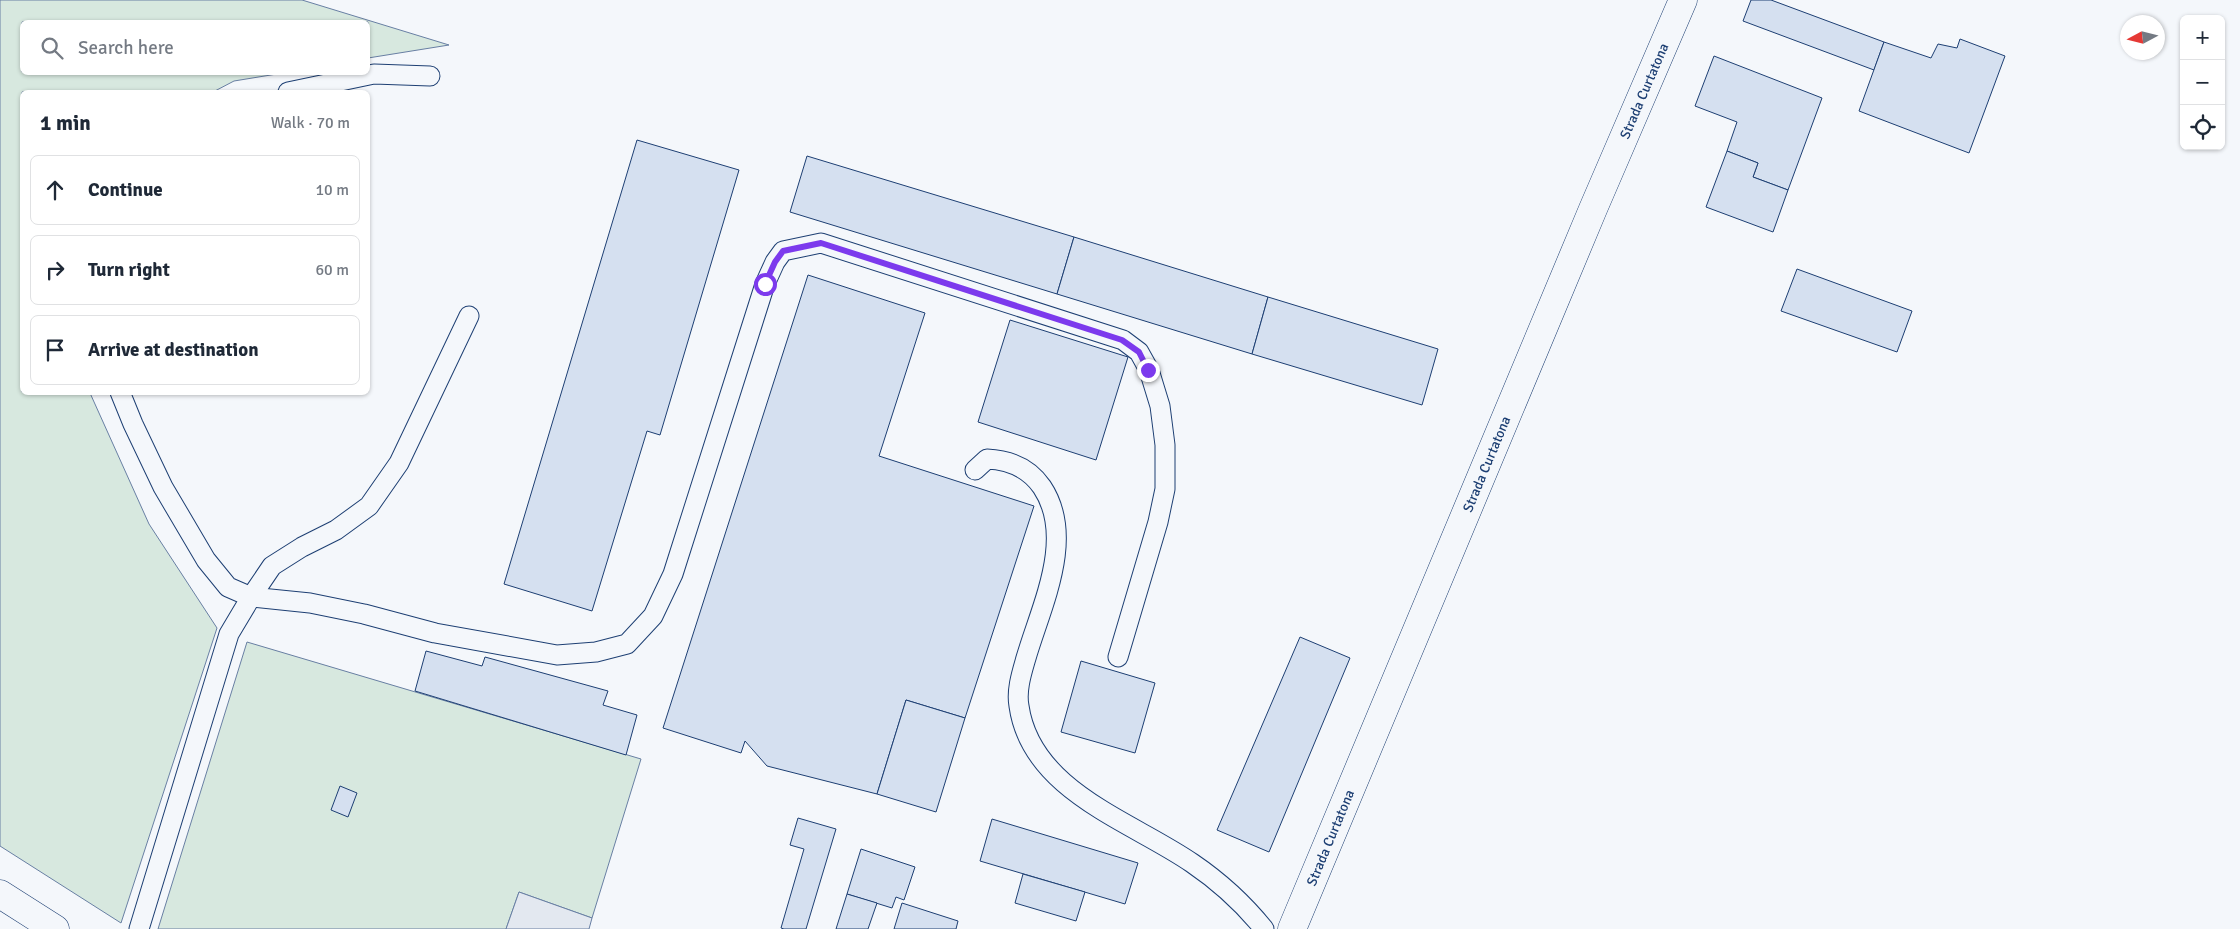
<!DOCTYPE html>
<html lang="en">
<head>
<meta charset="utf-8">
<style>
	body { margin:0; font-family:Signika,sans-serif; background:#f2f2f3; color:#1f2937 }
	.controls { position:absolute; right:15px; top:15px; display:grid; overflow:hidden; border-radius:8px; box-shadow:0 1px 4px #0004 }
	.controls button { width:45px; height:45px; display:grid; place-items:center; padding:0; border:0; border-bottom:1px solid #e0e1e3; background:#fff; color:#1f2937; font:25px sans-serif }
	.compass { position:absolute; left:2120px; top:15px; width:45px; height:45px; border-radius:50%; background:#fff; box-shadow:0 1px 4px #0004; rotate:263deg }
	.stop { position:absolute; width:15px; height:15px; margin:-11px; border:4px solid #7c3aed; border-radius:50%; background:#fff }
	.stop.end { background:#7c3aed; border-color:#fff; box-shadow:0 1px 5px #0008 }
	.list { margin:0; padding:0; list-style:none }
	h2 { display:flex; justify-content:space-between; align-items:center; height:65px; margin:0; padding:0 20px; font-size:21px }
	h2 small { font-size:16px; font-weight:400; color:#747a83 }
	.list li { display:grid; grid-template-columns:32px 1fr auto; gap:15px; align-items:center; box-sizing:border-box; height:70px; margin:0 10px 10px; padding:0 10px; border:1px solid #e0e1e3; border-radius:8px }
	.list b { display:block; font-size:19px; white-space:nowrap }
	.list em { font-size:16px; font-style:normal; color:#747a83 }
	.icon { flex:none; width:28px; height:28px; fill:none; stroke:currentColor; stroke-width:2; stroke-linecap:round; stroke-linejoin:round }
	.map { position:relative; flex:none; width:2240px; height:929px; overflow:hidden }
	.search { position:absolute; background:#fff; box-shadow:0 1px 4px #0004; left:20px; top:20px; width:350px; height:55px; display:flex; align-items:center; gap:12px; box-sizing:border-box; padding:0 18px; border-radius:8px; color:#747a83; font-size:19px }
	.panel { position:absolute; background:#fff; box-shadow:0 1px 4px #0004; left:20px; top:90px; width:350px; height:305px; border-radius:8px }
	.map>svg:first-child { display:block }
</style>
</head>
<body>
<div class="map">
<svg width="2240" height="929" viewBox="0 0 2240 929">
	<rect width="100%" height="100%" fill="#f4f7fb"/>
	<g fill="#d7e8df" stroke="#687fa3">
		<path d="M0,0H302L449,45L368,58V22H22V72L283,73L234,81L213,92H22V392L90,393L149,524L217,628L121,923L0,846Z"/>
		<path d="M247,642L641,759L592,918L519,892L506,929H158Z"/>
	</g>
	<path fill="#e3e8f0" stroke="#687fa3" d="M519,892L592,918L589,929H506Z"/>
	<g fill="#d5e0f0" stroke="#1d3f73">
		<path d="M1751,0H1771L1884,42L1874,70L1743,21Z"/>
		<path d="M1960,39L2005,56L1969,153L1859,111L1884,42L1931,58L1938,44L1957,48Z"/>
		<path d="M1714,56L1822,98L1788,190L1753,177L1758,163L1727,151L1737,122L1695,106Z"/>
		<path d="M637,140L739,170L660,435L647,431L592,611L504,584Z"/>
		<path d="M1727,151L1758,163L1753,177L1788,190L1773,232L1706,207Z"/>
		<path d="M807,156L1074,237L1057,294L790,212Z"/>
		<path d="M1074,237L1268,297L1252,354L1057,294Z"/>
		<path d="M1797,269L1912,311L1897,352L1781,311Z"/>
		<path d="M808,275L925,313L879,456L1034,506L965,718L906,700L877,794L767,766L745,741L741,753L663,728Z"/>
		<path d="M1268,297L1438,349L1422,405L1252,354Z"/>
		<path d="M1010,320L1128,357L1096,460L978,422Z"/>
		<path d="M1300,637L1350,658L1269,852L1217,830Z"/>
		<path d="M426,651L482,666L485,657L608,691L603,705L637,715L626,755L415,691Z"/>
		<path d="M1081,661L1155,683L1135,753L1061,732Z"/>
		<path d="M906,700L965,718L936,812L877,794Z"/>
		<path d="M340,786L357,793L348,817L331,810Z"/>
		<path d="M798,818L836,829L806,929H784L781,928L804,849L790,845Z"/>
		<path d="M992,819L1138,863L1125,904L980,861Z"/>
		<path d="M861,849L915,867L904,900L896,897L892,908L847,894Z"/>
		<path d="M1023,874L1085,892L1076,921L1015,903Z"/>
		<path d="M847,894L877,903L868,929H836Z"/>
		<path d="M902,903L958,921L956,929H894Z"/>
	</g>
	<g fill="none" stroke-linecap="round" stroke-linejoin="round">
		<defs>
			<g id="lane">
				<path d="M288,92L374,74L430,76"/>
				<path d="M120,392L133,424L163,487L206,560L228,587L251,597L310,603L364,614L435,633L557,655L596,652L627,644L653,616L673,574L765,284L775,262L783,251L821,243L1123,340L1139,352L1149,370L1160,406L1165,445V489L1158,522L1118,657"/>
				<path d="M975,470L987,459C1010,460 1029,468 1042,487C1076,538 1041,606 1026,658C1022,672 1016,690 1019,706C1031,791 1131,821 1192,863C1220,882 1243,903 1264,929"/>
				<path d="M139,929L229,634L251,597L272,566L302,547L336,530L369,506L399,463L469,316"/>
			</g>
			<g id="street">
				<path d="M0,894L55,929"/>
				<path id="s1" d="M1292,929L1593,209L1683,0"/>
			</g>
		</defs>
		<use href="#lane" stroke="#1d3f73" stroke-width="21"/>
		<use href="#street" stroke="#1d3f73" stroke-width="29"/>
		<use href="#lane" stroke="#f4f7fb" stroke-width="19"/>
		<use href="#street" stroke="#f4f7fb" stroke-width="28"/>
	</g>
	<g fill="none" stroke-linecap="round" stroke-linejoin="round">
		<path stroke="#7c3aed" stroke-width="6" d="M765,284L775,262L783,251L821,243L1122,340L1139,352L1148,370"/>
	</g>
	<g text-anchor="middle" stroke-width="4" stroke-linejoin="round" paint-order="stroke">
		<g font-size="14" fill="#1d3f73" stroke="#f4f7fb">
			<text dy="5" stroke="none"><textPath href="#s1" startOffset="909">Strada Curtatona</textPath></text>
			<text dy="5" stroke="none"><textPath href="#s1" startOffset="504">Strada Curtatona</textPath></text>
			<text dy="5" stroke="none"><textPath href="#s1" startOffset="99">Strada Curtatona</textPath></text>
		</g>
	</g>
</svg>
<div class="controls">
<button>+</button>
<button>−</button>
<button><svg class="icon" aria-label="locate" viewBox="0 0 24 24"><circle cx="12" cy="12" r="6"/><path d="M12 2v4M12 18v4M2 12h4M18 12h4"/></svg></button>
</div>
<svg class="compass" viewBox="-18 -18 36 36"><path d="M0-13l5 13h-10z" fill="#e53935"/><path d="M0 13l5-13h-10z" fill="#747a83"/></svg>
<div class="stop" style="left:765px;top:284px"></div>
<div class="stop end" style="left:1148px;top:370px"></div>
<div class="search"><svg class="icon" aria-label="search" viewBox="0 0 24 24"><circle cx="10" cy="10" r="6"/><path d="M15 15l6 6"/></svg>Search here</div>
<section class="panel">
<h2>1 min<small>Walk · 70 m</small></h2>
<ul class="list">
<li><svg class="icon" aria-label="ahead" viewBox="0 0 24 24"><path d="M12 20V5M6 11l6-6 6 6"/></svg><div><b>Continue</b></div><em>10 m</em></li>
<li><svg class="icon" aria-label="right" viewBox="0 0 24 24"><path d="M7 20v-9h11M14 6l5 5-5 5"/></svg><div><b>Turn right</b></div><em>60 m</em></li>
<li><svg class="icon" aria-label="arrive" viewBox="0 0 24 24"><path d="M6 21V4h12l-3 4 3 4H6"/></svg><div><b>Arrive at destination</b></div></li>
</ul>
</section>
</div>
</body>
</html>
